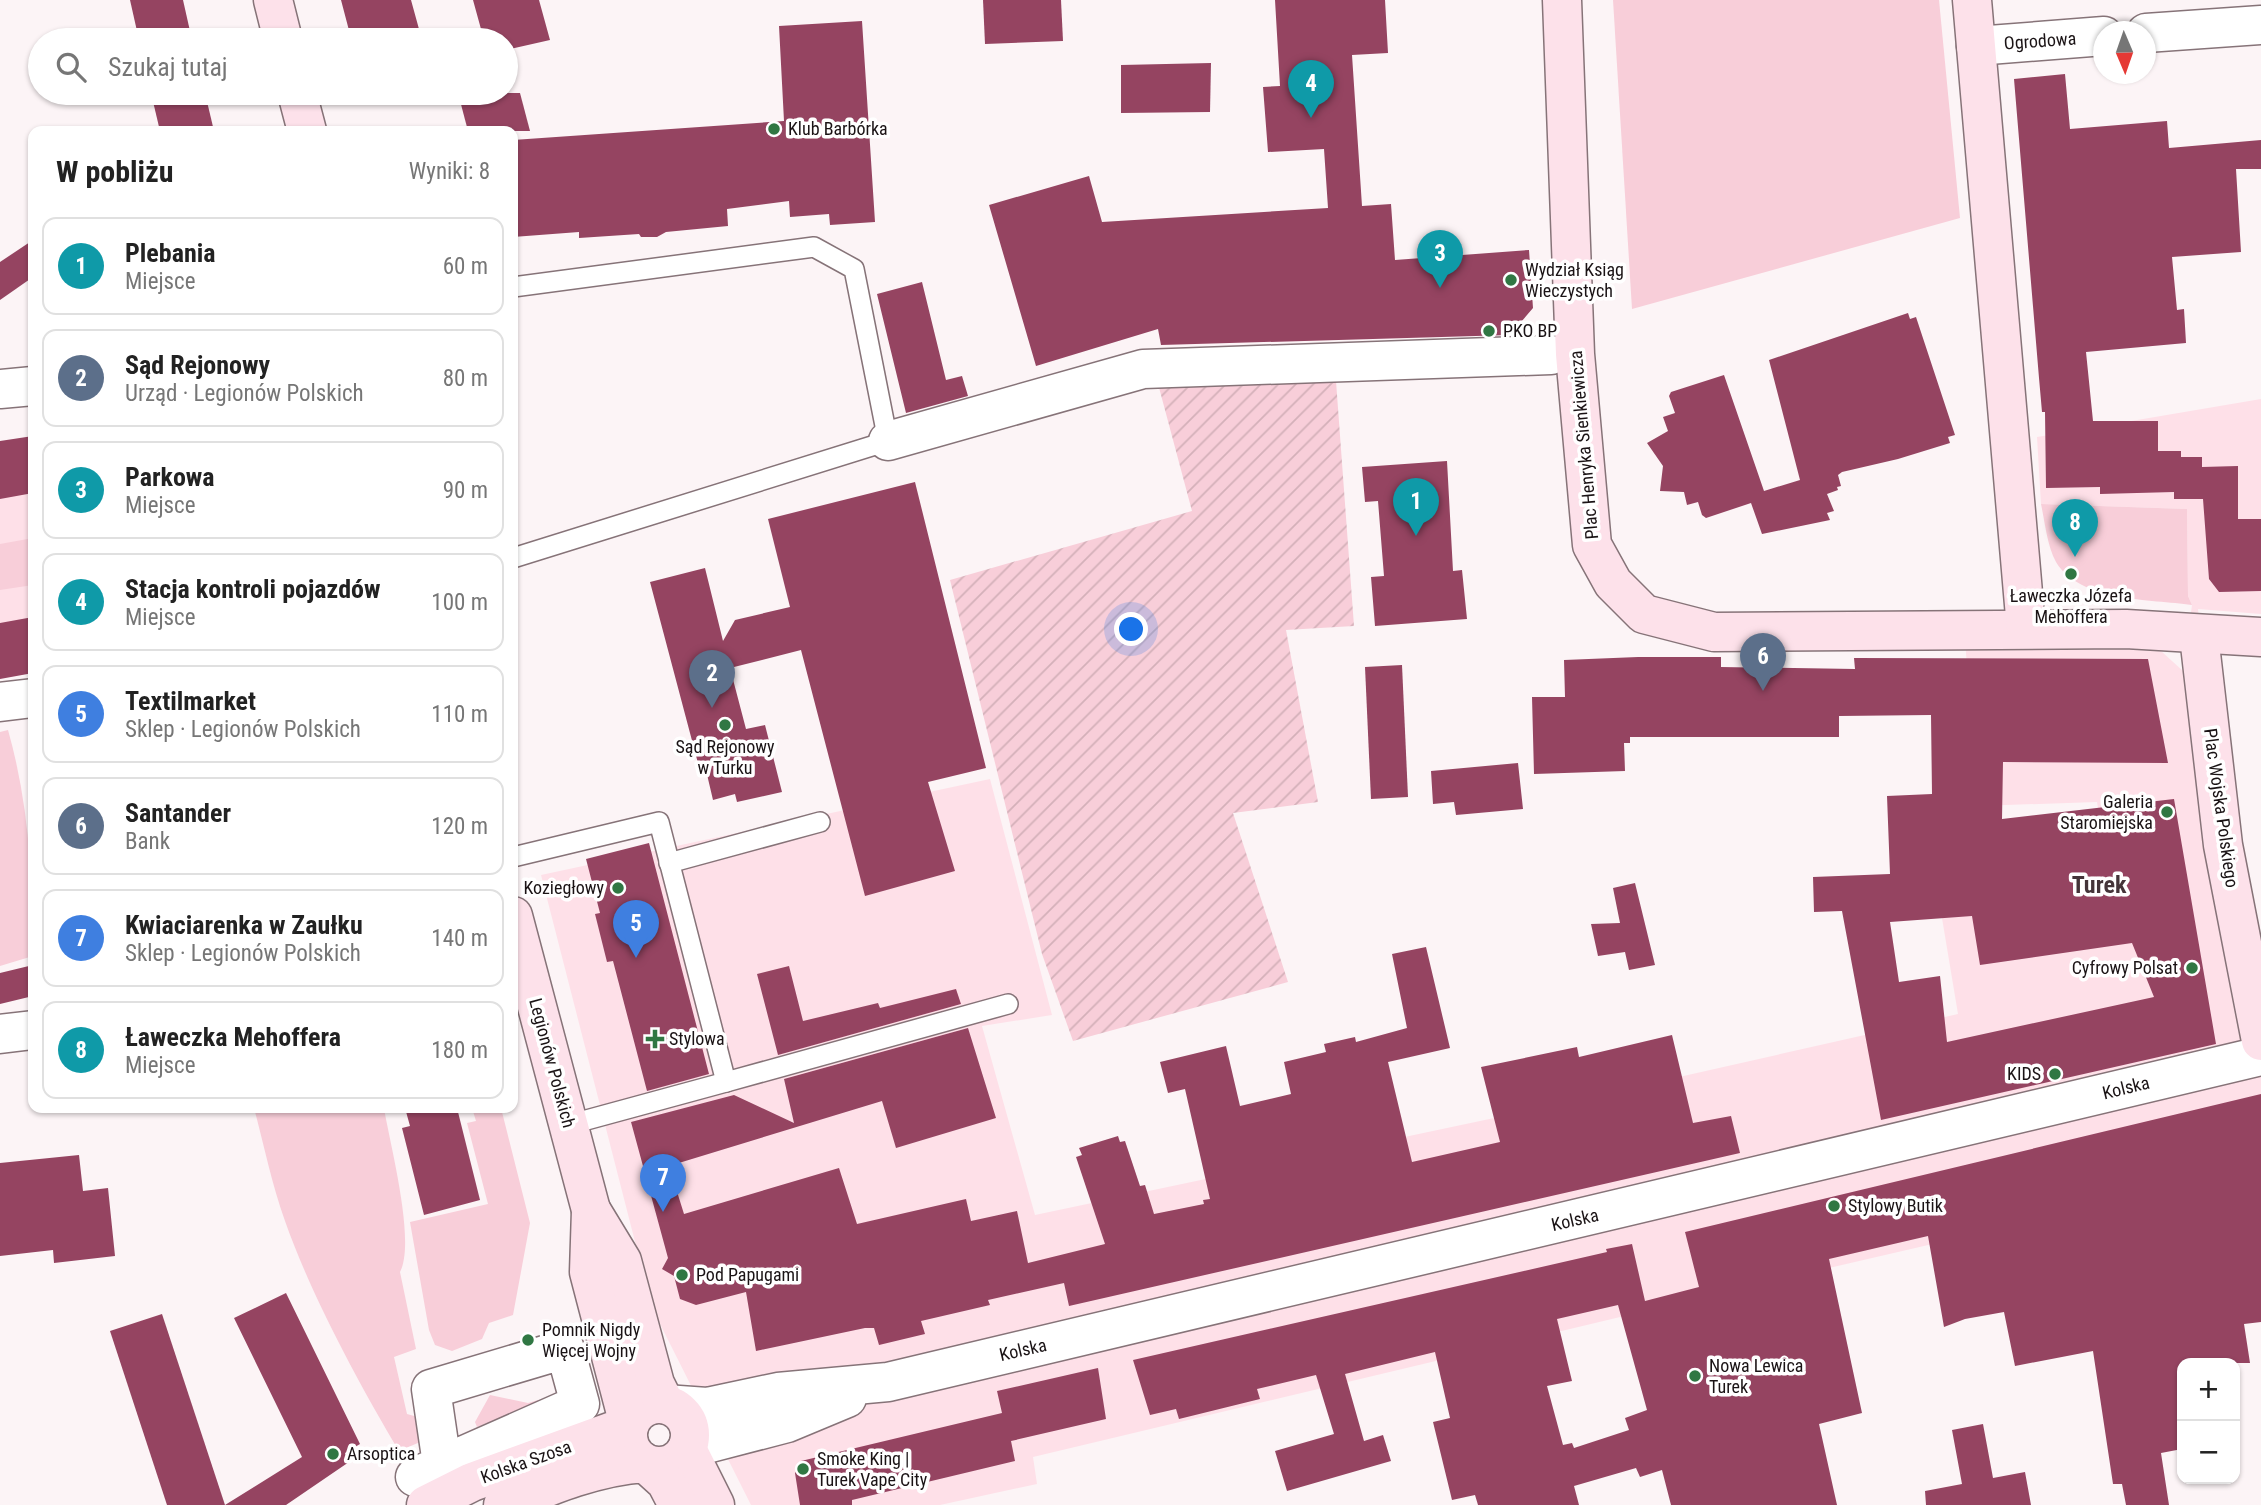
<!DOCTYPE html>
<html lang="pl">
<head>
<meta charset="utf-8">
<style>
	body { margin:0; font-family:"Roboto Condensed",sans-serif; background:#f6f6f6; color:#222 }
	.controls { position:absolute; right:21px; bottom:21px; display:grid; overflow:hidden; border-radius:14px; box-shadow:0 2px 5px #0004 }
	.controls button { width:63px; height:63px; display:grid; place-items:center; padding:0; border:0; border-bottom:2px solid #e0e0e0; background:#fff; color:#222; font:35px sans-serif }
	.compass { position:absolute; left:2093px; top:21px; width:63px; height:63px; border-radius:50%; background:#fff; box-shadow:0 2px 5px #0004; rotate:178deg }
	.you { position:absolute; left:1132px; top:630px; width:24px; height:24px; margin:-18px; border:5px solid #fff; border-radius:50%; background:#1a73e8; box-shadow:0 0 0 10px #1a73e833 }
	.badge { display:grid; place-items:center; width:46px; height:46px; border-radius:50%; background:#307743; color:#fff; font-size:23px; font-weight:700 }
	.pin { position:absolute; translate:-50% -58px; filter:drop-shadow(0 2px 4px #0008) }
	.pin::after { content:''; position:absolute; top:37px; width:24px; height:21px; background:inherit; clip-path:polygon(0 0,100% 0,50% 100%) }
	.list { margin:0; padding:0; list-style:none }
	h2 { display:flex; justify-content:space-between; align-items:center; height:91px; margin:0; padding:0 28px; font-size:30px }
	h2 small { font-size:23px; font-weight:400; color:#767676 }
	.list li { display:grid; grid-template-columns:46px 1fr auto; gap:21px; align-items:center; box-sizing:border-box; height:98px; margin:0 14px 14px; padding:0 14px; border:2px solid #e0e0e0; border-radius:14px }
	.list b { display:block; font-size:26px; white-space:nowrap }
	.list p { margin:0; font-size:23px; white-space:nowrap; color:#767676 }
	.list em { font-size:23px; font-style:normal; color:#767676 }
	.icon { flex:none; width:38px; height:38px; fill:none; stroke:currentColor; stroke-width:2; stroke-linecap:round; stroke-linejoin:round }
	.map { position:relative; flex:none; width:2261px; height:1505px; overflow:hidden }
	.search { position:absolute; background:#fff; box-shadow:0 2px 5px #0004; left:28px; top:28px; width:490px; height:77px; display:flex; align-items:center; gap:18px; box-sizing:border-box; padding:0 24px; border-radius:38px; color:#767676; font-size:26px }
	.panel { position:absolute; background:#fff; box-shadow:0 2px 5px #0004; left:28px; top:126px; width:490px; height:987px; border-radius:14px }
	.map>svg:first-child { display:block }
</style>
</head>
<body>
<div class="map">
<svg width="2261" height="1505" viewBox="0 0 2261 1505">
	<defs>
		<pattern id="garden-furrows" width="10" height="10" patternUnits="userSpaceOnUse" patternTransform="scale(1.75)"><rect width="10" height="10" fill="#f8ced9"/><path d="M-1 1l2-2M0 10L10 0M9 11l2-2" fill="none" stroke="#d4b0b9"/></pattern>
	</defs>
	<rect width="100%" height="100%" fill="#fcf4f6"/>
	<g fill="#fee0e8">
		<path d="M2261,399V614L2198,609L2224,853L2261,1041V1168L1708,1296L1033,1457L1037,1484L940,1505H751L652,1308L541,875L990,779L1052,1015L982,1026L1035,1215L1537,1109L1958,1014L1940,906L2112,889L2097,802L1977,806L1965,639L2125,641L2161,651L2183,671L2192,605L2188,596L2187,509L2041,504L2037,437Z"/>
		<path d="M33,464V671L0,676V470Z"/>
	</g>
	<g fill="#f8ced9">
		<path d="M1613,0H1939L1960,218L1632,309Z"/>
		<path d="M2041,504L2187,509L2188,596L2192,605C2151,599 2080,602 2056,562C2047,545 2045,523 2041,504Z"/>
		<path d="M33,538V585L0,590V544Z"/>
		<path d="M8,730C29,804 33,879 33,956L0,966V732Z"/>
		<path d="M254,1108H384C390,1145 416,1241 400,1272L416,1349L394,1357L407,1414L432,1421V1437L399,1451C359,1384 311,1295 285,1221C272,1185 264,1145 254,1108Z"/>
		<path d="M472,1108H501L530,1223L513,1315L489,1323L482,1339L452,1351L435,1345L429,1330L410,1222L488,1204L467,1123L476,1121Z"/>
		<path d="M490,1395L528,1403L538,1400L539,1404L477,1427L475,1422Z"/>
	</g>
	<path fill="url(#garden-furrows)" d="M1157,380L1336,381L1354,626L1286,630L1318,802L1233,813L1288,982L1073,1041L1042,954L950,580L1192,511Z"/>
	<g fill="#954461" fill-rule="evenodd">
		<path d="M130,0H183L192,40H139Z"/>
		<path d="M341,0H411L422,40H374L373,32L351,38Z"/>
		<path d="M473,0H539L550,40L506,50V40H484Z"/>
		<path d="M983,0H1061L1063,41L985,44Z"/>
		<path d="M1275,0H1385L1388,53L1352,55L1362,206L1391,204L1395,260L1529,250L1533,308L1510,335L1161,345L1158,329L1036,366L989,205L1089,176L1102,222L1328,208L1324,149L1268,152L1263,87L1280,86Z"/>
		<path d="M862,21L875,222L830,225L829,214L790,217L789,201L727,209L728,226L666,232L657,237H641L639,234L579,238V232L513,237V140L784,121L779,26Z"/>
		<path d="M1211,63L1210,112L1121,113V65Z"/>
		<path d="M2065,74L2070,129L2167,121L2169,148L2261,140V169H2236L2241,252L2172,257L2177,310L2184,309L2186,343L2086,352L2093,421H2158V451H2181V457H2202V467L2238,466V519H2261V591L2219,592L2209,579L2203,499H2174V492L2100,494V487L2046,488L2045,412H2042L2039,378L2014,79Z"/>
		<path d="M151,93H205L214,131H160Z"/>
		<path d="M458,93H520L530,131H468Z"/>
		<path d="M33,240V277L0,300V262Z"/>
		<path d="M922,282L946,380L962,376L968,396L906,413L877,294Z"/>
		<path d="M1908,313L1910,319L1916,317L1955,435L1948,437L1950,443L1898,459L1842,472L1838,475L1841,486L1837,487L1838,490L1827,494L1834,511L1827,513L1830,520L1762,534L1751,503L1706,518L1702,515L1698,502L1687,505L1684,492L1660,491L1663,466L1647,443L1668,431L1663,417L1675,413L1669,396L1671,392L1724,375L1764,491L1800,480L1769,360Z"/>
		<path d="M33,436V493L0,499V441Z"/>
		<path d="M1447,461L1453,571L1462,570L1467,619L1375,626L1371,577L1384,576L1378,501L1365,502L1362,467Z"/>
		<path d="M915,482L986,768L928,782L955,871L865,896L801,650L730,668L746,729L765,725L782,792L737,802L735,794L713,800L705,766L699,767L650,582L705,568L723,641L735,620L790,607L768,519Z"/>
		<path d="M33,617V673L0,679V623Z"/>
		<path d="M1638,657H1721V667L1855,669L1854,658L2148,659L2168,763L2003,762L2002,819L2174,799L2216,1044L1881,1120L1842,911L1814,912L1813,877L1890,874L1887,796L1932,794L1931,715L1839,716V737H1630V743H1624L1625,771L1534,774L1532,697H1565L1564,660ZM1972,916L1980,965L2132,943L2154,997L1947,1042L1940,976L1899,982L1890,922Z"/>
		<path d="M1402,665L1408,797L1371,799L1365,667Z"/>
		<path d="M1518,763L1523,809L1456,815L1454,802L1433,804L1431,771Z"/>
		<path d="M649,843L709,1074L647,1091L613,961L607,962L595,914L600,913L586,859Z"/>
		<path d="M1635,883L1655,965L1629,970L1625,952L1598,956L1591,924L1620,923L1613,888Z"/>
		<path d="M1426,947L1450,1048L1388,1062L1412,1162L1500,1142L1481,1067L1577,1047L1579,1057L1672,1035L1693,1123L1731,1116L1740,1153L1069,1306L1064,1283L988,1300L990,1305L921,1321L925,1334L879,1345L874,1328H865L756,1351L746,1292L696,1305L680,1299L674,1276L662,1269L668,1258L631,1122L734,1095L794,1123L784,1079L968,1028L996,1118L896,1148L882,1101L669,1166L684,1214L839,1168L857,1224L966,1199L971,1221L1017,1211L1028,1263L1105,1244L1076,1157L1082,1155L1079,1148L1118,1136L1120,1142L1125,1141L1140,1186L1145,1185L1154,1214L1204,1204L1203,1200L1210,1199L1185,1089L1168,1093L1160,1062L1226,1046L1240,1106L1291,1094L1284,1062L1326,1052L1324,1044L1355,1037L1356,1042L1407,1028L1392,954Z"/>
		<path d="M33,965V996L0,1004V973Z"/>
		<path d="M789,966L803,1021L878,1003L880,1008L956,989L961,1004L778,1055L757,974Z"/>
		<path d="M2261,1094V1322L2244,1324L2250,1363H2182V1449L2161,1453L2169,1505H2126L2122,1484H2113L2093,1351L2015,1366L2004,1312L1965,1319L1944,1327L1928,1236L1829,1259L1862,1413L1819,1424L1837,1505H1671L1662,1470L1640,1477L1636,1468L1574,1486L1579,1505H1478L1475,1495L1452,1500L1433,1422L1450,1418L1435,1352L1345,1374L1364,1441L1383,1435L1391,1461L1287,1491L1275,1451L1334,1434L1316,1375L1257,1389L1260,1399L1179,1419L1176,1409L1150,1415L1133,1360L1607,1252L1606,1249L1632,1244L1645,1301L1699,1287L1685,1232ZM1618,1305L1647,1410L1625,1418L1629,1430L1574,1448L1572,1443L1563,1445L1547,1386L1572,1381L1557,1319Z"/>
		<path d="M405,1108H457L480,1200L424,1215L402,1128L410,1126Z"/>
		<path d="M79,1155L83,1191L108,1188L115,1256L54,1263L53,1250L0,1256V1163Z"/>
		<path d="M286,1293L360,1444L345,1453L349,1462L286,1505H225L302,1457L234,1318Z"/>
		<path d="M162,1314L225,1505H167L110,1331Z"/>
		<path d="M1098,1368L1106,1419L1011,1441L1015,1461L852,1500V1505H800L795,1473L801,1461L1002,1413L997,1391Z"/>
		<path d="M1983,1424L1993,1478L2025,1472L2031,1505H1926L1925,1491L1962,1484L1952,1430Z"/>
	</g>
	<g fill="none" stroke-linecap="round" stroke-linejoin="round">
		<defs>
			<g id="lane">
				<path d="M513,287L814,247L854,269L888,441L513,558"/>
				<path d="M513,857L659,822L726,1082L1008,1004"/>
				<path d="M669,863L820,822"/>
				<path d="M568,1125L726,1082"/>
			</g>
			<g id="street">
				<path d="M2146,33L2261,25"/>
				<path d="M1976,46L2104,36"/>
				<path d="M0,389L33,386"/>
				<path d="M888,441L1143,369L1551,355"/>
				<path d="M0,702L33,698"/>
				<path d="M0,1034L33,1030"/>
				<path d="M665,1404L707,1407L778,1392L888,1382L2261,1056"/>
				<path d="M687,1449L787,1423L847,1398"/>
				<path d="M415,1477L580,1404L565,1349L431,1389L442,1464"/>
			</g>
			<g id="secondary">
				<path d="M273,0L283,40"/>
				<path d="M1562,0L1575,354L1592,545L1613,583L1644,614L1714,632L2126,629L2261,637"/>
				<path d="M1972,0L2026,628"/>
				<path d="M297,93L307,131"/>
				<path d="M2199,636L2223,845L2261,1041"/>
				<path d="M591,1210L622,1261L655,1384L665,1404"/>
				<circle cx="659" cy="1435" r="31"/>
				<path d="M687,1449L715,1505"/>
				<path d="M426,1505L472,1482L629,1425L589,1272L591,1210L513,916"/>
				<path d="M503,1505C549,1486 596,1466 645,1463L666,1482L678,1505"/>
			</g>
		</defs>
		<use href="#lane" stroke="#867378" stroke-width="22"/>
		<use href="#street" stroke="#867378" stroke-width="41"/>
		<use href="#secondary" stroke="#867378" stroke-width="41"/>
		<use href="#lane" stroke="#fff" stroke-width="19"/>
		<use href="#street" stroke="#fff" stroke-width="38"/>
		<use href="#secondary" stroke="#fde1ea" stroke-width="38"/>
	</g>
	<g fill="#307743" stroke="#fff" stroke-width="2.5">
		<circle cx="774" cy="129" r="7"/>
		<circle cx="1511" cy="280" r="7"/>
		<circle cx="1489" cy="331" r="7"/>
		<circle cx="2071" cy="574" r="7"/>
		<circle cx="725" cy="725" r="7"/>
		<circle cx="2167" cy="812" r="7"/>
		<circle cx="618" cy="888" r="7"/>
		<circle cx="2192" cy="968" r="7"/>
		<path d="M651.5 1028.5h7v7h7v7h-7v7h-7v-7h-7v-7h7z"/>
		<circle cx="2055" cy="1074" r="7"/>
		<circle cx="1834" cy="1206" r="7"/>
		<circle cx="682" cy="1275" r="7"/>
		<circle cx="528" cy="1340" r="7"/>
		<circle cx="1695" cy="1376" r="7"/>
		<circle cx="333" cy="1454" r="7"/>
		<circle cx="803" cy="1469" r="7"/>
	</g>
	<g text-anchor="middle" stroke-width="7" stroke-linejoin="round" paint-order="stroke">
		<g font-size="18" fill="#1a1315" stroke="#fff">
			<text transform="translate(2040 41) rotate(-4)" y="6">Ogrodowa</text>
			<text transform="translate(1584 445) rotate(-95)" y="6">Plac Henryka Sienkiewicza</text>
			<text transform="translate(2221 808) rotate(82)" y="6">Plac Wojska Polskiego</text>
			<text transform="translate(552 1063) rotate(75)" y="6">Legionów Polskich</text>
			<text transform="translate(2126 1088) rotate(-14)" y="6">Kolska</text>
			<text transform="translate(1575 1220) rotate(-13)" y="6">Kolska</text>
			<text transform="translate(1023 1350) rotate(-13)" y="6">Kolska</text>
			<text transform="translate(526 1462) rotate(-20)" y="6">Kolska Szosa</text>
		</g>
		<g font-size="18" fill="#1a1315" stroke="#fff" text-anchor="start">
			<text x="788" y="135">Klub Barbórka</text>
			<text x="1525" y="276">Wydział Ksiąg<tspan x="1525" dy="21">Wieczystych</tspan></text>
			<text x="1503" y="337">PKO BP</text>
			<text x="2071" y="602" text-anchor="middle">Ławeczka Józefa<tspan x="2071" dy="21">Mehoffera</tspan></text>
			<text x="725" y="753" text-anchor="middle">Sąd Rejonowy<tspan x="725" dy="21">w Turku</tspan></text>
			<text x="2153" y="808" text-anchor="end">Galeria<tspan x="2153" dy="21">Staromiejska</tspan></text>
			<text x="604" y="894" text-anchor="end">Koziegłowy</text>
			<text x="2178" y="974" text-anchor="end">Cyfrowy Polsat</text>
			<text x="669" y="1045">Stylowa</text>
			<text x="2041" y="1080" text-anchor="end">KIDS</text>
			<text x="1848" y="1212">Stylowy Butik</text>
			<text x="696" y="1281">Pod Papugami</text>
			<text x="542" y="1336">Pomnik Nigdy<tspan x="542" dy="21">Więcej Wojny</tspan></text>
			<text x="1709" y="1372">Nowa Lewica<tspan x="1709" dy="21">Turek</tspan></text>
			<text x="347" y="1460">Arsoptica</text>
			<text x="817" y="1465">Smoke King |<tspan x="817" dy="21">Turek Vape City</tspan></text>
		</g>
		<g font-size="24" font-weight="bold" fill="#443439" stroke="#fff">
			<text x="2099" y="893">Turek</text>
		</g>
	</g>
</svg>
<div class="controls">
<button>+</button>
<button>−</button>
</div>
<svg class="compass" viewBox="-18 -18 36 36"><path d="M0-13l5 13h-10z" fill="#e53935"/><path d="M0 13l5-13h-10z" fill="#767676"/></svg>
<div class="you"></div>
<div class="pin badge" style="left:1416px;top:536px;background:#0f9aa8">1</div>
<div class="pin badge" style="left:712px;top:708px;background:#5c6f8a">2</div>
<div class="pin badge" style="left:1440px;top:288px;background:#0f9aa8">3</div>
<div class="pin badge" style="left:1311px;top:118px;background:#0f9aa8">4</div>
<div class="pin badge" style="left:636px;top:958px;background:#3f7fe0">5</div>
<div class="pin badge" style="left:1763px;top:691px;background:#5c6f8a">6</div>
<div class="pin badge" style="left:663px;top:1212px;background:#3f7fe0">7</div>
<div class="pin badge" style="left:2075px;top:557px;background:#0f9aa8">8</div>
<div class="search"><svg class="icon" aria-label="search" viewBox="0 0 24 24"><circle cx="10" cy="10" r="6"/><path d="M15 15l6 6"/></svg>Szukaj tutaj</div>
<section class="panel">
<h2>W pobliżu<small>Wyniki: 8</small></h2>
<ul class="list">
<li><span class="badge" style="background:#0f9aa8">1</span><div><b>Plebania</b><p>Miejsce</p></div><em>60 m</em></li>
<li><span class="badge" style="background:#5c6f8a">2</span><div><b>Sąd Rejonowy</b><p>Urząd · Legionów Polskich</p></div><em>80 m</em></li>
<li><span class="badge" style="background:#0f9aa8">3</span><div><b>Parkowa</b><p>Miejsce</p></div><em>90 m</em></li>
<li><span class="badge" style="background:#0f9aa8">4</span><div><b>Stacja kontroli pojazdów</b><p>Miejsce</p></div><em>100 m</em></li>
<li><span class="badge" style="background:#3f7fe0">5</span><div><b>Textilmarket</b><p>Sklep · Legionów Polskich</p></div><em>110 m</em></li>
<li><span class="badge" style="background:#5c6f8a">6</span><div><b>Santander</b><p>Bank</p></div><em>120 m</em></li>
<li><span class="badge" style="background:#3f7fe0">7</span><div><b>Kwiaciarenka w Zaułku</b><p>Sklep · Legionów Polskich</p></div><em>140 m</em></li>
<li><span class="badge" style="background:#0f9aa8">8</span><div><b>Ławeczka Mehoffera</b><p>Miejsce</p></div><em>180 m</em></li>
</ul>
</section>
</div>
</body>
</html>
